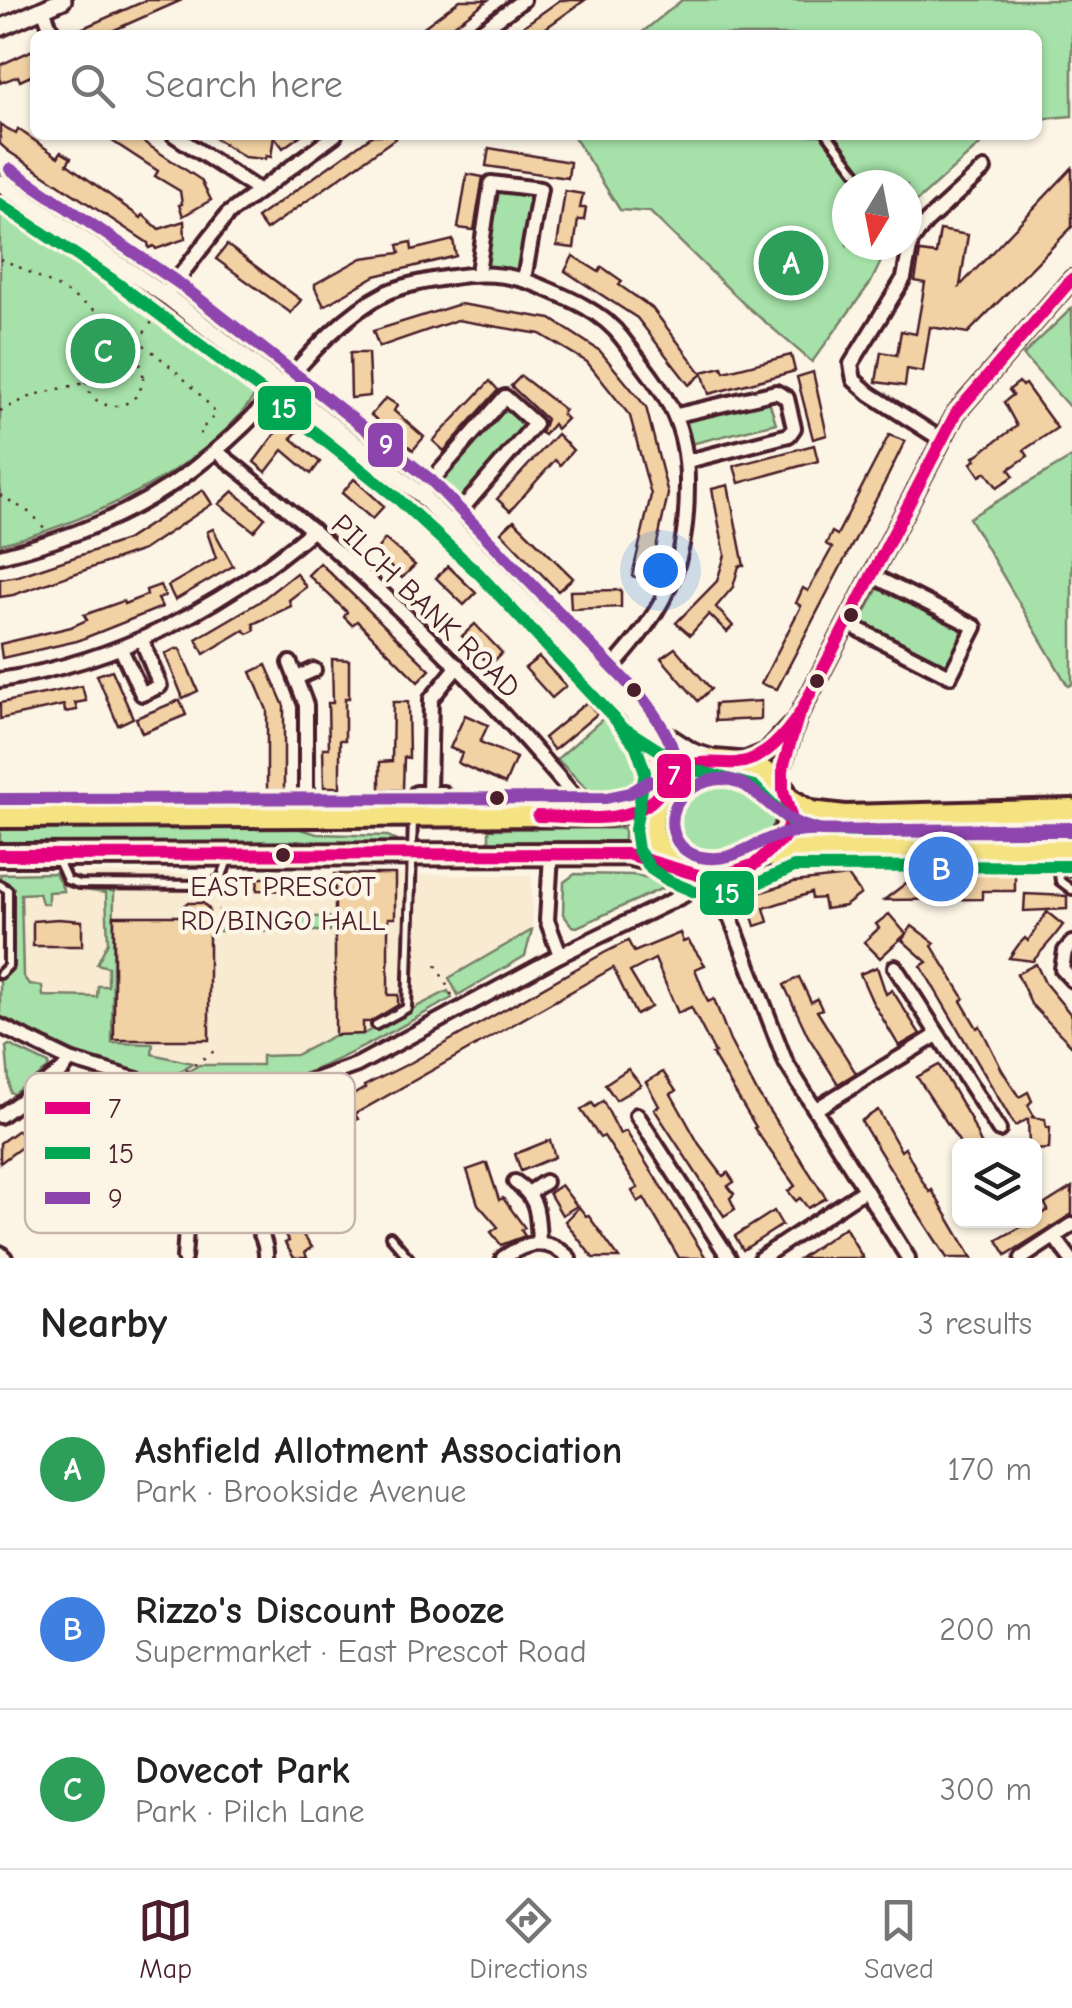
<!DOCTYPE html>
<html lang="en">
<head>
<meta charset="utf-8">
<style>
	body { margin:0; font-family:"Comic Neue",sans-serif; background:#f6f6f6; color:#222 }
	.controls { position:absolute; right:30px; bottom:30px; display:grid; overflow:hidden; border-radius:15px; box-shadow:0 2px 8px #0004 }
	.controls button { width:90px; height:90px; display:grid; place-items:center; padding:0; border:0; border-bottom:2px solid #e0e0e0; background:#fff; color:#222; font:50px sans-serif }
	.compass { position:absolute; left:832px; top:170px; width:90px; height:90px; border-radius:50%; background:#fff; box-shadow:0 2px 8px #0004; rotate:190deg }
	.you { position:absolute; left:660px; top:570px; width:35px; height:35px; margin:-25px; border:8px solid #fff; border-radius:50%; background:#1a73e8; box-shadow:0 0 0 15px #1a73e833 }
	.badge { display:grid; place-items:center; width:65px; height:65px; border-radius:50%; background:#4a1f2b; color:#fff; font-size:32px; font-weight:700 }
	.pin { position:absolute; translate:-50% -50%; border:5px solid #fff; box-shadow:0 2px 10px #0006 }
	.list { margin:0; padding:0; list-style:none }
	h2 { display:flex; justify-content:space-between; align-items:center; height:130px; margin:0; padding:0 40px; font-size:42px }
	h2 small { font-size:32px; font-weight:400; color:#767676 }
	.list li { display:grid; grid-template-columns:65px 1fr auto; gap:30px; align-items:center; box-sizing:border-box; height:160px; padding:0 40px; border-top:2px solid #e0e0e0 }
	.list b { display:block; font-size:38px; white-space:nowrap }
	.list p { margin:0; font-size:32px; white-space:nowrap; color:#767676 }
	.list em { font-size:32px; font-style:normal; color:#767676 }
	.icon { flex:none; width:55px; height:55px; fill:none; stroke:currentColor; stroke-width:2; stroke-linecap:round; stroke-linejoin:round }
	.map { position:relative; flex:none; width:1072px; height:1258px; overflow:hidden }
	.search { position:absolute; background:#fff; box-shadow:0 2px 8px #0004; left:30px; right:30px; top:30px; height:110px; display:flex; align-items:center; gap:25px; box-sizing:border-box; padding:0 35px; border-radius:15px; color:#767676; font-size:38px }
	.sheet { height:610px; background:#fff }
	nav { display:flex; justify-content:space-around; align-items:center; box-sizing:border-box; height:140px; border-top:2px solid #e0e0e0; background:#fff; font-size:28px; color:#767676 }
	nav a { display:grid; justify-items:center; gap:5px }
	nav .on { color:#4a1f2b }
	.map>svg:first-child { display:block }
</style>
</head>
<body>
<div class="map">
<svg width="1072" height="1258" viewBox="0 0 1072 1258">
	<rect width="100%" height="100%" fill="#fcf5e5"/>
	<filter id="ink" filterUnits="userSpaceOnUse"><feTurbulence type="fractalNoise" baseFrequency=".01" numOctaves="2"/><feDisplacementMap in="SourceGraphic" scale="20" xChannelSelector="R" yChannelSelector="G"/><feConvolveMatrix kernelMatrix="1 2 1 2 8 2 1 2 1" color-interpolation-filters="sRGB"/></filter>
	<g filter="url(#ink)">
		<path fill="#f9ead2" d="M112,873L532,875V934L525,956L337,1059L269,1084L217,1090L166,1081L0,1013V874Z"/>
		<g fill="#a5e1a8" stroke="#78806a" stroke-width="2.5">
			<path d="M682,0H1072V116L1037,119V35H639Z"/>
			<path d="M573,135H991L907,210V185H847V245H889L871,282L812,362L744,304L650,212L620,210Z"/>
			<path d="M498,191L531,196L519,271L487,266Z"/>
			<path d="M0,204L60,242L258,390C213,467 84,524 0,544Z"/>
			<path d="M1072,308V410L1023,355Z"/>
			<path d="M767,395L776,423L691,444L685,418Z"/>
			<path d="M506,407L525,424L451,509L434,492Z"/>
			<path d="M1072,457V684L1068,686L969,518Z"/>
			<path d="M879,586L965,630L946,667L860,623Z"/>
			<path d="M607,715C629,742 656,760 641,796L620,805L594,796L557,759Z"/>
			<path d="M712,776C744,777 775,781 778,820C774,837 734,869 715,867C698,865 676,853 666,839C666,808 682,785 712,776Z"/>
			<path d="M1072,818V836L798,842L803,821L817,825Z"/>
			<path d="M0,826L294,827L317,834L388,836L401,844L0,843Z"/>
			<path d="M624,828V845L489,846V829Z"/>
			<path d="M55,873L64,891L48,892V904L42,903L39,893L21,894L23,976L29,984L42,986L43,996L97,997L98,986H108V967L97,964L108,942L106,893L76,889L114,891L112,1043L153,1044L152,1054L192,1063L173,1077L170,1087L91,1060L0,1016V977L12,968V892L9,885L0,881V874Z"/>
			<path d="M575,874L633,875L661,880L663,888L577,927L572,926L563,914L564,882Z"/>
			<path d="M219,912L222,916L329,917L330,931H219Z"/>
			<path d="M532,930L525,956L458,995L449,978Z"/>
			<path d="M448,991L452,998C385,1034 257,1119 181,1082L182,1075L199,1065H262V1056L296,1055L335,1035L363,1034Z"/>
			<path d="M9,1045L49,1064L48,1069L14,1094L10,1092L6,1047Z"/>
		</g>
		<g fill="#f2d2a4" stroke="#4a1f2b" stroke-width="2.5">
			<path d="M147,0H182L103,35H67Z"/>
			<path d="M460,0H488L441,35H413Z"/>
			<path d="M560,0H585L536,35H511Z"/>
			<path d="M35,49V74L20,81L18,76L0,83V65Z"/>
			<path d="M0,124L16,134L18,129L58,157L61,152L71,158L67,164L141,218L143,215L159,229L184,221L185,239L156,249L154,246L149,248L148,243L8,151L0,144Z"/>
			<path d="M103,135H133L139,139L201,180L211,200L183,216L179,205L182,204L180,191L155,176L158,171Z"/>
			<path d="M210,135H301L283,148L274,136L271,157L266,156L265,159L244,157Z"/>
			<path d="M373,135H400L266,230L257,218Z"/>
			<path d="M489,148L570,162L568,178L486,166Z"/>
			<path d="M1072,168V227L968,333L930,327L923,372L907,369L905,386L876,382L881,352L897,355L901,331L916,334L925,283L915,281L920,252L936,254L940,230L968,235L960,286Z"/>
			<path d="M467,174L483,177L474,230L458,228Z"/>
			<path d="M565,191L583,194L580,208H586L584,220H578L574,248L557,246Z"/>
			<path d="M453,240L456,256L375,276L324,306L315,288V284L362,258L400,253L398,245L411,242L412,250Z"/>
			<path d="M227,245L301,300L291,313L216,259Z"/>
			<path d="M573,256L599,272L602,267L622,281L619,285L652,308L702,374L689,385L637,318L565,271Z"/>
			<path d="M460,304L551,319L600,351L646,407L668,494L649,580L632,576L651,495L630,416L587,362L540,334L457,320L379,347L373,331Z"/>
			<path d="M350,353H368L370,396L351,398Z"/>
			<path d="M791,355L795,371L709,394L702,372L722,367L724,372Z"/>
			<path d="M813,372L827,435L813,439L797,377Z"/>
			<path d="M521,376L565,410L562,414L567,419L557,429L553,424L544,435L541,433L546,419L511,386Z"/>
			<path d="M490,381L498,390L444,451L433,441Z"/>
			<path d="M1019,382L1022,386L1025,384L1057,428L1024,450L1028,456L1009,469L1014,476L997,487L986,472L980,476L971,463L976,460L974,457L1017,426L1004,402L1013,395L1009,390Z"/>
			<path d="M386,398L397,405L394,411L424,437L413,450L371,415Z"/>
			<path d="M283,423L297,432L291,438L320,462L311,474L283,450L266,472L254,462Z"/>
			<path d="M557,434L573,450L560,465L555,460L510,511L497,499Z"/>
			<path d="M889,435L905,441L886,480L777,689L761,684L801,606L796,603L803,588L808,591L832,548L826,544L832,532L837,535Z"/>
			<path d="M814,445L818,461L739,483L734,466Z"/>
			<path d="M354,479L384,506L372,519L342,493Z"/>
			<path d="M728,485L744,566H739L733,587L716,607L733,626L727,632L709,614L690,635L676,623L717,581L725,555L712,489Z"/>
			<path d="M203,490L212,504L143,550L13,595L0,597V579L18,576L126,540Z"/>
			<path d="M233,491L265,518L254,531L219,504Z"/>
			<path d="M514,520L573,578L558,591L501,532Z"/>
			<path d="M213,529L233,566L175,600L168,586L216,558L207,532Z"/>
			<path d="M385,539L415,565L402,578L375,552Z"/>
			<path d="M320,563L430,670L418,682L357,621L352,625L344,617L347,612L308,575Z"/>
			<path d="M448,566L476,593L464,605L436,578Z"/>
			<path d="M296,573L306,587L289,600L291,606L253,624L255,630L248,634L244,630L204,654L196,639L259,602Z"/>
			<path d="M160,585L165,596L158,599L162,607L77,641L2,658L0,644L71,627L87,620L84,615L123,601L124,604L147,595L146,590Z"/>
			<path d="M621,590V607L571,609L570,591Z"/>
			<path d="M475,624L502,653L490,665L462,636Z"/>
			<path d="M675,648L711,689L698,701L661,658Z"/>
			<path d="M175,649H180L198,691L183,698L165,654Z"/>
			<path d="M539,657L566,686L552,698L525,668Z"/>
			<path d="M332,659L349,660V698H345V740H340V787H324L323,748H329L328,703H333Z"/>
			<path d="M266,665L284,706V790H267V710L251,672Z"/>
			<path d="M112,670L133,718L118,725L97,675Z"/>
			<path d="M82,686L86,701L75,703L77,710L65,712L64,705L0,719V703Z"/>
			<path d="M180,700L186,715L142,733L136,718Z"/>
			<path d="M761,701V719L715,721V704Z"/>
			<path d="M393,702H408L409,758L404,757L403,789L380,790V762L392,761Z"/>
			<path d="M587,702L597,714L554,750L544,738Z"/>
			<path d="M465,715L488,725L480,742L516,758L505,784L458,763L462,753L450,748Z"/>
			<path d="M905,869H1015V891H982V899L884,900L910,880Z"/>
			<path d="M335,874H395V918H388V995H398V1005L370,1022H363V1034L335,1035Z"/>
			<path d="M848,876L861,894L845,906L825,909L823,898L812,899L811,893L764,908L768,922L755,926L746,897L794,882Z"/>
			<path d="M258,878H298V891L257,890Z"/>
			<path d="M1025,894L1067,896V909L1024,911Z"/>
			<path d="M187,903H203L209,909V1040H114V916H181V909Z"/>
			<path d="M1047,912L1063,925L1053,938L1033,961L1009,958L1019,944L1025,938L1028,941Z"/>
			<path d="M889,914L906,934L880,958L864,942L879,928L876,924Z"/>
			<path d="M58,919L82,921V946H33V921Z"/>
			<path d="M912,926L935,943L932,946L964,998L961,1001L977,1028L980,1026L1002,1070L1019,1097L1028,1092L1032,1101L1028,1105L1034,1116L1031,1117L1045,1119L1046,1127H1050L1049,1149L1034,1150V1146H1029L1028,1119L1015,1126L921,966L927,962L902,940Z"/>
			<path d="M680,933L683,942L688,940L705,965L695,969L708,1002L714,999L730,1041L757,1092L826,1198L808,1208L800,1198L796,1201L788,1191L795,1186L754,1128L756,1127L712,1054L715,1053L691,1007L678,1013L655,959L630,972L651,1007L636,1015L613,968L355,1114L358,1119L310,1147L301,1153L304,1157L289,1168L272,1145L290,1131L365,1088L364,1086L412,1062L604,953L628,941L634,952Z"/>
			<path d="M1036,964L1045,983L1072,1016V1046L1031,1004L1022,984L1017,974Z"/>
			<path d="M877,967L886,994L892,990L920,1034L899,1046L872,1001L860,974Z"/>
			<path d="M799,977L811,1002L817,999L822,1009L817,1011L856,1073L838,1084L808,1036L784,985Z"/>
			<path d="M939,1065L970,1118L982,1146H962L917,1077Z"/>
			<path d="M628,1069L641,1085L616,1100L605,1084Z"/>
			<path d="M663,1072L676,1091L671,1094L699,1144L723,1176L728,1173L734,1182L728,1186L734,1194L730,1198L735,1209L724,1216L654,1109L659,1106L646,1082Z"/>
			<path d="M603,1101L620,1134L626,1131L706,1258H679L644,1198L638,1202L632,1191L638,1188L604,1136L600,1138L581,1110L592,1103L595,1107Z"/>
			<path d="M878,1110L901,1151L905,1148L924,1184L930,1192L932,1190L972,1258H947L914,1207L861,1121Z"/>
			<path d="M18,1130L27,1143L0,1163V1143Z"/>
			<path d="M550,1140L555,1157L521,1171L515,1154Z"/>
			<path d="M223,1147L248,1155L265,1167L284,1198L290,1193L297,1204L291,1209L304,1227L299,1230L312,1247L305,1252L307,1258H294L285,1243L289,1241L253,1188L258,1184L219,1166Z"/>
			<path d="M487,1163L499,1200L503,1198L525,1228L521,1230L525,1236L501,1245L491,1232L498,1227L478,1204L467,1170Z"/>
			<path d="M561,1185L577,1206L562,1215L549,1193Z"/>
			<path d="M1072,1187V1214L1006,1255L997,1240L1034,1220L1048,1210L1045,1204Z"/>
			<path d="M579,1207L586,1216L588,1215L619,1258H593L565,1221Z"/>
			<path d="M774,1211L782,1225L743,1250L735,1236Z"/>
			<path d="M845,1227L863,1258H800Z"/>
		</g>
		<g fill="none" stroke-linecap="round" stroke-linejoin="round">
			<defs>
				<g id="service">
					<path d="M828,135L866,185"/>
					<path d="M1056,854L1060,881L1072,890"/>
					<path d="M58,860L67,880L79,884L210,885L221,879L229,857"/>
					<path d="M1057,866L1072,871"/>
					<path d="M0,885L8,890V966L0,974"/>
					<path d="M376,1025L407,1008L413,820"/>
					<path d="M390,1236L409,1258"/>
				</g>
				<g id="minor">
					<path d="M43,9L53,35"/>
					<path d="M475,35L523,0"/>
					<path d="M174,135L258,190"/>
					<path d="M478,272L491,183L540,189L524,279"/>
					<path d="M165,295L228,214L335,135"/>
					<path d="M677,415L776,392L787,398L794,428L789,435L688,461"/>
					<path d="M942,440L870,394L854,380L851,364L904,278L911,242L926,222L984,169"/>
					<path d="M216,451C348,554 468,669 576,798L580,815"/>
					<path d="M420,494L505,397L535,424L450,523"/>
					<path d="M0,556C69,539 134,514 192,470C224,446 253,418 280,388C311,353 343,315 386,293C405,284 431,280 452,277C482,272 512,274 540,286C569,298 603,312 622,338C661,389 688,417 687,485C687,576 661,614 602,679"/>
					<path d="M848,624L950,676L975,627L871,575"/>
					<path d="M121,649L142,694L160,686L142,640"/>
					<path d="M290,663L306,705V815"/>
					<path d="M296,678L314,670"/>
					<path d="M0,680C120,661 221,608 313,530"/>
					<path d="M416,793H443"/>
					<path d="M429,793L431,699L458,666"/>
					<path d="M551,855L547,920L560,955"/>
					<path d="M693,875L711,892L731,919L786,1063L908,1258"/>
					<path d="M731,918L742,872"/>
					<path d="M1072,943L1065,951L1062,969L1072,980"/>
					<path d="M895,967L999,1130"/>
					<path d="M0,1026L70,1060L195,1097L270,1096L357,1065L560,955L684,895"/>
					<path d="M816,1109L937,1035"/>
					<path d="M637,1115L729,1258"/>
					<path d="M0,1116L62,1071L70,1060"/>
					<path d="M515,1182C540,1199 537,1214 539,1242"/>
					<path d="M188,1186C198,1187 211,1188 221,1191C243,1200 268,1235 266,1258"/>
					<path d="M530,1192L545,1182"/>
					<path d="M1055,1238L1070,1258"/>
					<path d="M0,1253L5,1258"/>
					<path d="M184,1258L195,1097"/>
					<path d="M503,1258C526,1242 547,1236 569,1258"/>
					<path d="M761,1258L863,1191"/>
					<path d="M1022,1258L1072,1225"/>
				</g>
				<g id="tertiary">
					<path d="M0,28L63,0"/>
					<path d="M0,183L169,298L420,494L631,711C653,742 665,754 660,793"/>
					<path d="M638,716L693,752L718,760"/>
					<path d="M739,763L766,752L792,724"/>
					<path d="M781,789L782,767L798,717L956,413L1072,279"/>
				</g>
				<g id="trunk">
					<path d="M714,761C729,762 745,762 759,769C804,792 795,835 759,860C746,870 734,877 718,877C632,878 630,772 714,761Z"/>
					<path d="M787,798L811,812L845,816L1072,810"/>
					<path d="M0,817L608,815L636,810L659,796"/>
					<path d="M0,855L627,854L672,864"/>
					<path d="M770,856L812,849L1072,848"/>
				</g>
			</defs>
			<use href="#service" stroke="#4a1f2b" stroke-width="14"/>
			<use href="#minor" stroke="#4a1f2b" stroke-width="20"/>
			<use href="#tertiary" stroke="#4a1f2b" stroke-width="22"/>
			<use href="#trunk" stroke="#4a1f2b" stroke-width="28"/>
			<g stroke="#4a1f2b" stroke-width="2.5" stroke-dasharray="2.5 8" stroke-linecap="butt">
				<path d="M0,259C63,283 177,360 216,414L199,432L206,440"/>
				<circle cx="114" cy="377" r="29"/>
				<path d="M132,350L159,312"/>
				<path d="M0,411L34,395L84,383"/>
				<path d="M0,495L32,514L46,530"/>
				<path d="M436,965L454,999"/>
				<path d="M177,1077L217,1049"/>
			</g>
			<use href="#service" stroke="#fcf5e5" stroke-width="6"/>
			<use href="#minor" stroke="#fcf5e5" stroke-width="12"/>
			<use href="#tertiary" stroke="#fcf5e5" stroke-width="15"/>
			<use href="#trunk" stroke="#f5e382" stroke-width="20"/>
			<defs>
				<g id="bus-1">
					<path d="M538,816C573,816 621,826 651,802C665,790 672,771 690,765C705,760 721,764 736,763C765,761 786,734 801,712"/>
					<path d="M0,855L627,854L698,875L719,877L755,864L784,838L791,816L783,790V767L798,717L956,413L1072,279"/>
				</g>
				<g id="bus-2">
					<path d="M0,204L113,280L270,397L397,498L479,574L614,718L636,746L645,772L635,830L638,850L651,869L669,881L695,892L722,894L745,889L794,867L1072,866"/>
					<path d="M627,730L687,768L754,786L792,823L822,831L878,832"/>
				</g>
				<g id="bus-3">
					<path d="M10,169L180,284L431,480L644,700C667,731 681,755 677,794"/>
					<path d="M0,799L606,798L630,793L650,781"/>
					<path d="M1072,831C1008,831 944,831 880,832C850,832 817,828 788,833C755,839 736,864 701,857C666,850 663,805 692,788C736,763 754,795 786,817C796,824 808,828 821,831L1072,828"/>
				</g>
			</defs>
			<use href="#bus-1" stroke="#fcf5e5" stroke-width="20"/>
			<use href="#bus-2" stroke="#fcf5e5" stroke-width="20"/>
			<use href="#bus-3" stroke="#fcf5e5" stroke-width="20"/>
			<use href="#bus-1" stroke="#e5007d" stroke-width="12"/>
			<use href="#bus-2" stroke="#00a651" stroke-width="12"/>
			<use href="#bus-3" stroke="#8e44ad" stroke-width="12"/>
		</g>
	</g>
	<g fill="#4a1f2b" stroke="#fcf5e5" stroke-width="4">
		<circle cx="851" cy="615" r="9"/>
		<circle cx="817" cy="681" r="9"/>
		<circle cx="634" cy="690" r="9"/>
		<circle cx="497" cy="798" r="9"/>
		<circle cx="283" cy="855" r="9"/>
	</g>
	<g text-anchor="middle" stroke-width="9" stroke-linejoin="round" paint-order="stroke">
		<g font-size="28" fill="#4a1f2b" stroke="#fcf5e5">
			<text x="283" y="896">EAST PRESCOT<tspan x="283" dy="34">RD/BINGO HALL</tspan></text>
		</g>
		<g font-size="30" fill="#4a1f2b" stroke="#fcf5e5">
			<text transform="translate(426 606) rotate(44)" y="10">PILCH BANK ROAD</text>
		</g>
	</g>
	<rect x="25" y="1073" width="330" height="160" rx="15" fill="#fcf5e5" stroke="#c7b5ad" stroke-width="2.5"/>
	<rect x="45" y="1102" width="45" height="12" fill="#e5007d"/>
	<rect x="45" y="1147" width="45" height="12" fill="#00a651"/>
	<rect x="45" y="1192" width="45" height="12" fill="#8e44ad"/>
	<g font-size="28" fill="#4a1f2b">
		<text x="108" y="1118">7</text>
		<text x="108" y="1163">15</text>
		<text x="108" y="1208">9</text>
	</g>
	<g stroke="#fcf5e5" stroke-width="4">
		<rect x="256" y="384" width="57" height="48" rx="10" fill="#00a651"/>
		<rect x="366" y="421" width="39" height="48" rx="10" fill="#8e44ad"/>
		<rect x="655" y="752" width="38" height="48" rx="10" fill="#e5007d"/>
		<rect x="698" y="869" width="58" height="48" rx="10" fill="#00a651"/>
	</g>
	<g font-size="28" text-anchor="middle" font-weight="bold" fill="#fff">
		<text x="284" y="418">15</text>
		<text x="386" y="454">9</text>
		<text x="674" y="785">7</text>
		<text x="727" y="903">15</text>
	</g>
</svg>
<div class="controls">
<button><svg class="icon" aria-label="layers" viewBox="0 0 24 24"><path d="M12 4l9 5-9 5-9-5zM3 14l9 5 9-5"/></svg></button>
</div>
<svg class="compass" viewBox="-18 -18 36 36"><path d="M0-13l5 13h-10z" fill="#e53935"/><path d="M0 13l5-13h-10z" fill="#767676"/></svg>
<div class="you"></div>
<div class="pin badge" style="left:791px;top:263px;background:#2e9e5b">A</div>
<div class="pin badge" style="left:941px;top:869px;background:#3f7fe0">B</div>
<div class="pin badge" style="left:103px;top:351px;background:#2e9e5b">C</div>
<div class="search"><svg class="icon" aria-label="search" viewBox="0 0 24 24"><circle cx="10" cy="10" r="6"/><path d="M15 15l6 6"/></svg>Search here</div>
</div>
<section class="sheet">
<h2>Nearby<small>3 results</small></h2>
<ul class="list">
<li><span class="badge" style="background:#2e9e5b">A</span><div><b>Ashfield Allotment Association</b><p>Park · Brookside Avenue</p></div><em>170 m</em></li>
<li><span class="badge" style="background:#3f7fe0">B</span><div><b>Rizzo's Discount Booze</b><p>Supermarket · East Prescot Road</p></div><em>200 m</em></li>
<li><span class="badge" style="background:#2e9e5b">C</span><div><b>Dovecot Park</b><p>Park · Pilch Lane</p></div><em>300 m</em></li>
</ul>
</section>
<nav>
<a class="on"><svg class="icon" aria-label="map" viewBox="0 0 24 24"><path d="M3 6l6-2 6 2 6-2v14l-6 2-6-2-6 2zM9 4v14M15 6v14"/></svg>Map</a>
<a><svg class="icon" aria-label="directions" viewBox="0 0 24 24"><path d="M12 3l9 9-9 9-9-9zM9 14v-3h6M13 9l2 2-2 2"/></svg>Directions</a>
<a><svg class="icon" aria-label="saved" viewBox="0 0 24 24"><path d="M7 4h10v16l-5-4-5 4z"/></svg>Saved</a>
</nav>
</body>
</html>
